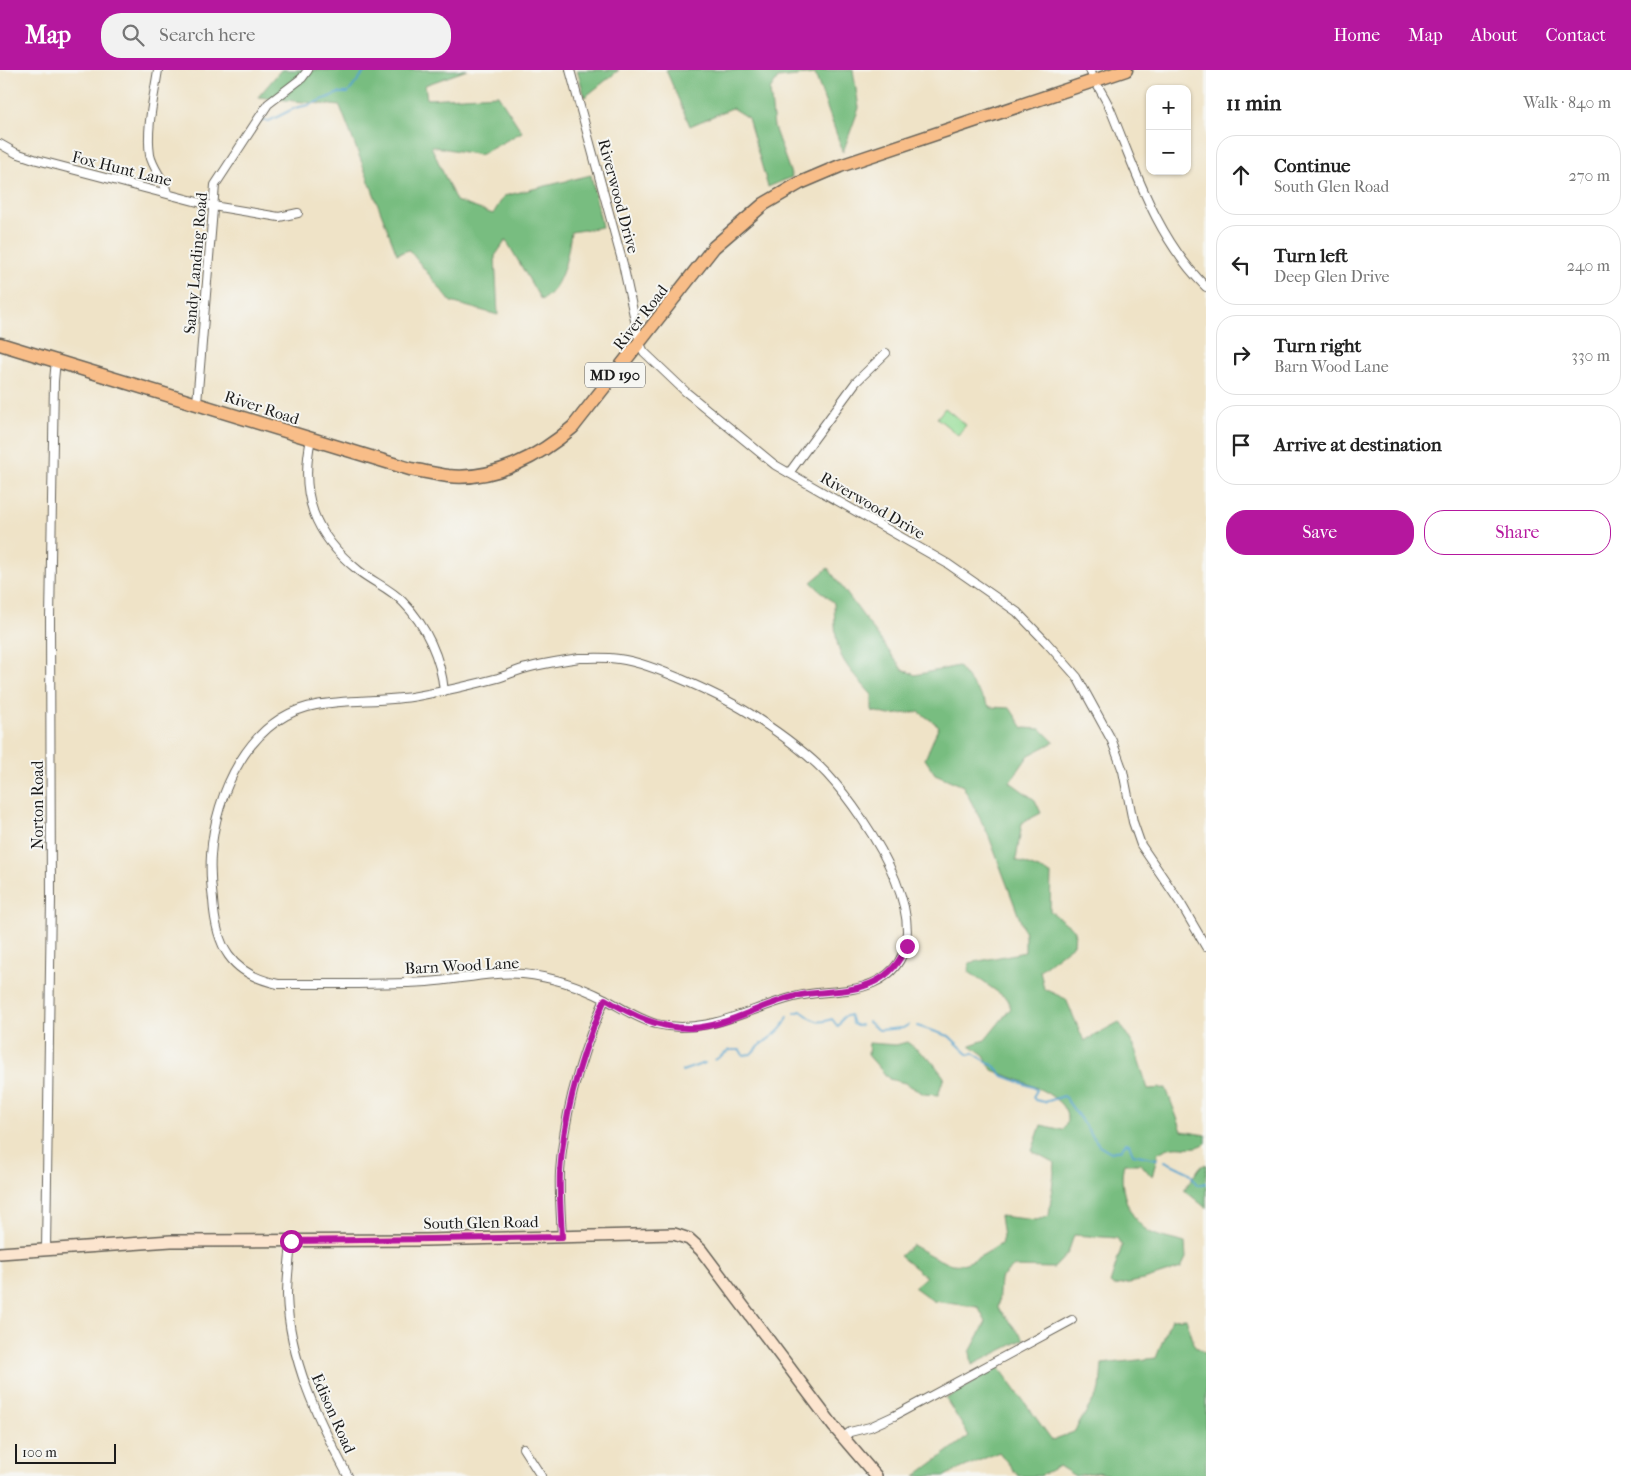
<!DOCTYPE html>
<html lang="en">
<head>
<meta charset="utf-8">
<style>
	body { margin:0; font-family:"IM FELL French Canon",serif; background:#f2f2f2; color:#222 }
	.controls { position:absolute; right:15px; top:15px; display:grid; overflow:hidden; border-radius:10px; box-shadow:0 1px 4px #0004 }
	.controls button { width:45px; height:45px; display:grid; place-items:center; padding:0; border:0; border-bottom:1px solid #e0e0e0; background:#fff; color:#222; font:25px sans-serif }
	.scale { position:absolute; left:15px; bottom:12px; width:101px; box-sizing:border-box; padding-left:5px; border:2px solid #1c1c1c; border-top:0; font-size:14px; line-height:18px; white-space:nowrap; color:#1c1c1c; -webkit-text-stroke:4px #f6f6f2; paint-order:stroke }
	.stop { position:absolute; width:15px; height:15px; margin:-11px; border:4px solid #b5179e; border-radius:50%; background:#fff }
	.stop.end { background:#b5179e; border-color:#fff; box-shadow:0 1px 5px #0008 }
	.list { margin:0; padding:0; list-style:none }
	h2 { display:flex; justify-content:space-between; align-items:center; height:65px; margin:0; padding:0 20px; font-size:21px }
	h2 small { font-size:16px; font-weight:400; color:#767676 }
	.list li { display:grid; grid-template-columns:32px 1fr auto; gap:15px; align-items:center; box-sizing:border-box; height:80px; margin:0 10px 10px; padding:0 10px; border:1px solid #e0e0e0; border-radius:20px }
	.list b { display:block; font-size:19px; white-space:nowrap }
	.list p { margin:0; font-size:16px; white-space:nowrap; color:#767676 }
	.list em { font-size:16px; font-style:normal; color:#767676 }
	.actions { display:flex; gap:10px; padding:15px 20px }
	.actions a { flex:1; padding:11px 0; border:1px solid #b5179e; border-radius:20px; text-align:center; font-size:18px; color:#b5179e }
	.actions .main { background:#b5179e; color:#fff }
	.icon { flex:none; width:28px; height:28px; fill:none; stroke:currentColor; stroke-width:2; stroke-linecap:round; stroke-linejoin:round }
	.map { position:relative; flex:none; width:1206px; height:1406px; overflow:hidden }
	header { display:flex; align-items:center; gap:30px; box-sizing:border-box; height:70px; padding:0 25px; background:#b5179e; color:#fff }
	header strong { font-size:24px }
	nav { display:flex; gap:28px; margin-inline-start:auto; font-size:18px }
	.search { width:350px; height:45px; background:#f2f2f2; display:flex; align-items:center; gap:12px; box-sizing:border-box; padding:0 18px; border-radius:20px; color:#767676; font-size:19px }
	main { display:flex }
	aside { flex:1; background:#fff }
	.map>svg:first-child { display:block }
</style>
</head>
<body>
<header>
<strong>Map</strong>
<div class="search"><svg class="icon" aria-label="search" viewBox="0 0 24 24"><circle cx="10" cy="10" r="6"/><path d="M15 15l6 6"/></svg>Search here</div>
<nav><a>Home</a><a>Map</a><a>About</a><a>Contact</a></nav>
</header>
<main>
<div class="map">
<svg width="1206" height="1406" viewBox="0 0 1206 1406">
	<rect width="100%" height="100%" fill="#f6f6f2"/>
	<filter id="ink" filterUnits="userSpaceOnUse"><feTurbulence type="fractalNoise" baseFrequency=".02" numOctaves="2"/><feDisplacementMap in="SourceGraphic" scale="10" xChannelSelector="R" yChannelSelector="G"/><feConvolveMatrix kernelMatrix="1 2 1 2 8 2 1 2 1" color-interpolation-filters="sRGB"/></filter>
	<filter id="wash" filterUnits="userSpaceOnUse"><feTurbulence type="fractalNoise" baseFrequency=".0096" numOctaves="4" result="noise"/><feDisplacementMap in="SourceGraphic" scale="20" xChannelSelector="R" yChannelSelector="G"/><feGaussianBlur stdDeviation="1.12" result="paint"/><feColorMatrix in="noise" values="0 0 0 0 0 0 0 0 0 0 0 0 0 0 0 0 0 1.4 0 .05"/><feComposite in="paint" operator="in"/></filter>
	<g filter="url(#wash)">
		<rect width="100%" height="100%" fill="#efe3c7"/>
		<path fill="#96de98" stroke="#597d5a" d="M945,338L966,355L958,365L937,348Z"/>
		<g fill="#78bd80" stroke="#4a6c4e">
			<path d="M281,0H467L425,15L427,29L498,25L522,62L480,85L431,76L456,131L493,144L504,126L591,105L602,157L571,162C568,184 563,219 541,230L506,170L495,186L498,245L451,232L409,180L397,184L340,36L258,27Z"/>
			<path d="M577,0H619L585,27Z"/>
			<path d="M666,0H853L859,38L843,82L815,4L778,8L770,20L774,57L792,107L768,117L748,48L732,38L690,56Z"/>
			<path d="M828,498L902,599L915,605L958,596L990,637L1010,638L1023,658L1041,659L1054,672L1029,685L1010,712L1035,730L1041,743L1022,753L1016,790L1051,804L1050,841L1075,860L1074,874L1040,900L1044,919L1066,929L1084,971L1119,952L1134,976L1148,1019L1166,1018L1182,1061L1206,1065V1073C1193,1082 1182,1074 1169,1078C1165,1079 1161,1082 1158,1083L1152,1107L1141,1094H1124C1118,1114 1127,1144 1144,1158C1154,1167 1172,1169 1185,1173L1186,1188L1181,1198L1144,1210L1114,1216L1110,1213L1122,1176L1117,1168L1074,1165L1068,1183L1054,1198L1013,1197L1000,1209L998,1238L1024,1269L972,1295L970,1282L986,1252L978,1237L933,1231L914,1217L926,1207L900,1186L912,1175C957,1200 956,1202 1001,1174L1003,1167L1000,1146L1036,1150L1049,1146L1055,1093L1032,1081L1041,1055L1063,1060C1064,1057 1067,1053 1067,1049C1068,1023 1011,1008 992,1000L984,985L970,975L985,970L1011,938L1006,928L969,902V893L1025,882V863L988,764L963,716L935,704L925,689L939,656L919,642L889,645L872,641V625C837,586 836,586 834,533L811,512Z"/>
			<path d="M907,972L931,990L944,1007L938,1025L924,1024L905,1013L889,1009L868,985L869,973L896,975Z"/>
			<path d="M1206,1094V1138L1184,1120L1200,1097Z"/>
			<path d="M1186,1248L1195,1276L1206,1283V1406H1111L1098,1402L1075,1406L1059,1396L1040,1406H1018L999,1382L944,1406H915L969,1366L946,1329L999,1297L1052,1370L1074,1362L1100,1319L1102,1294L1156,1288L1171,1249Z"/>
		</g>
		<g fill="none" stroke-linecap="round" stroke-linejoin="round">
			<g stroke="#55a3ce" stroke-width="2">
				<path d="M260,51H269L295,38L309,35L339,23H348L366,0"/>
				<path d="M795,943L801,941C813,950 817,955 832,949L838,957L843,947L850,945L853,954L857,956L861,955"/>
				<path d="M868,952L879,960L903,958L908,955"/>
				<path d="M917,956L949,966L969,985L973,983L994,996L1003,1006L1033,1017L1037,1020L1033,1027L1035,1030L1045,1032L1064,1026L1099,1075L1111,1082L1120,1080L1126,1073L1129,1074L1133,1084L1157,1089"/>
				<path d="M715,990L730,980H740L743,985L751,984C762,970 782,965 788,946"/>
				<path d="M682,1001L705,993"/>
				<path d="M1165,1091L1190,1103L1197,1115L1206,1113"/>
			</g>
		</g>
	</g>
	<g filter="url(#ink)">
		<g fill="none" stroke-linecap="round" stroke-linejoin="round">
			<defs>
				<g id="minor">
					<path d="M158,0C154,27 146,58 150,85C153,99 164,109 167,123"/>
					<path d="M570,0L623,194L640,274L644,282L686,322L775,395L948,494L1017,542L1046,572L1077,607L1112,671L1123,701L1133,752L1141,775L1181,834L1206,877"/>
					<path d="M1090,0C1095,14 1105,26 1111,41C1136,102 1157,169 1206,217"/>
					<path d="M0,74L16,83L37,90L213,136L279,147L298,143"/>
					<path d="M197,333L215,115L268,34L302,8L308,0"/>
					<path d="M311,369C299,425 314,465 359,501C373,512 391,519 403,532C426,555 441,589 444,621"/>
					<path d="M789,403L856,312L886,283"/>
					<path d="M579,588C592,588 606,587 619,589C652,593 727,628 755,647C781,664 806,682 827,704C865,745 956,876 873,913C848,924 820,920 794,927C747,939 706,966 656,954C638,949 622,938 605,929C580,916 552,907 523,904C491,901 459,910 427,912C377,915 327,914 278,914C230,904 216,876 213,830C211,815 210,800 211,785C215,724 249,647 316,635C349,629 384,632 417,626C445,621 472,615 498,608C508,605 517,600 527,598C544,593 562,591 579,588Z"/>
					<path d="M562,1167C561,1146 559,1124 560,1102C564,1042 581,984 605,929"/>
					<path d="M291,1171C290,1188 287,1207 287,1225C289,1290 318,1350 348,1406"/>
					<path d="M46,1180L51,828L50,549L54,311L56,290"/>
					<path d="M843,1368L850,1362L870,1357L894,1346L1072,1250"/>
					<path d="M523,1378L541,1406"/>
				</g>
				<path id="secondary" d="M0,1183L171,1171L426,1170L674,1164L689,1169L701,1180L834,1357L876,1406"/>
				<path id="primary" d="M0,274L410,399C422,401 435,404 448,406C494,411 540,386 573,357L714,177L764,134L800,113L840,96L1126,0"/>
			</defs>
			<use href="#minor" stroke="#666258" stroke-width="10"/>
			<use href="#secondary" stroke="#666258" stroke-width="14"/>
			<use href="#primary" stroke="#666258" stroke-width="15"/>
			<use href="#minor" stroke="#fff" stroke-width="8"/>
			<use href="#secondary" stroke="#fce5cf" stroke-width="11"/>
			<use href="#primary" stroke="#f8bd88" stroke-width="12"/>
		</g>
	</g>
	<g fill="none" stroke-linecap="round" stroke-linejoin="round" filter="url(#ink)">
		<path stroke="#b5179e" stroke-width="6" d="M291,1171L562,1167C561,1146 559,1124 560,1102C564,1042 581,984 605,929C632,945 659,959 691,958C727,957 761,934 796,926C822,920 850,924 874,912C891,904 899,892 907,876"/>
	</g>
	<g text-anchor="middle" stroke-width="4" stroke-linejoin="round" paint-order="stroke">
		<rect fill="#f6f6f2" stroke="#5d5d5c" stroke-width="1" x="585" y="292.5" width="60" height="25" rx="4"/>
		<g font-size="15" font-weight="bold" fill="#1c1c1c">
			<text x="615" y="310">MD 190</text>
		</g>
		<g font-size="16" fill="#1c1c1c" stroke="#f6f6f2">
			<text transform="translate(122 98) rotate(14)" y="6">Fox Hunt Lane</text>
			<text transform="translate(619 126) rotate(75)" y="6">Riverwood Drive</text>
			<text transform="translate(195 193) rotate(-85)" y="6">Sandy Landing Road</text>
			<text transform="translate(640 247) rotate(-52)" y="6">River Road</text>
			<text transform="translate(262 337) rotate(18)" y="6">River Road</text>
			<text transform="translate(873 435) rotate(30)" y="6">Riverwood Drive</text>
			<text transform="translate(37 735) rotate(-90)" y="6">Norton Road</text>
			<text transform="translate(462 895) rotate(-3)" y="6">Barn Wood Lane</text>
			<text transform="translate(481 1152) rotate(-1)" y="6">South Glen Road</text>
			<text transform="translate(334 1343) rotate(66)" y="6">Edison Road</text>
		</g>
	</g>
</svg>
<div class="controls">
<button>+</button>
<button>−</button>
</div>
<div class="scale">100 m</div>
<div class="stop" style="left:291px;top:1171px"></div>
<div class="stop end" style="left:907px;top:876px"></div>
</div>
<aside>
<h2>11 min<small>Walk · 840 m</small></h2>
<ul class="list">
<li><svg class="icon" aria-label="ahead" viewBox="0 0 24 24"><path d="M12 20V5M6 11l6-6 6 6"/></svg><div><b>Continue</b><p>South Glen Road</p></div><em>270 m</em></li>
<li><svg class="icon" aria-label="left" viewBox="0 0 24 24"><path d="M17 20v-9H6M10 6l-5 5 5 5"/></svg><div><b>Turn left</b><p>Deep Glen Drive</p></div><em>240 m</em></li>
<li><svg class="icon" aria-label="right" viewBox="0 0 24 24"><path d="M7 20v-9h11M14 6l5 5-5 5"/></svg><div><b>Turn right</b><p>Barn Wood Lane</p></div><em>330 m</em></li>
<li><svg class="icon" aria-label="arrive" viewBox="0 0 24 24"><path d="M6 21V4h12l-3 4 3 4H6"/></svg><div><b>Arrive at destination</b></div></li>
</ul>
<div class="actions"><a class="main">Save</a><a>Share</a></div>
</aside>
</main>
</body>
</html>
